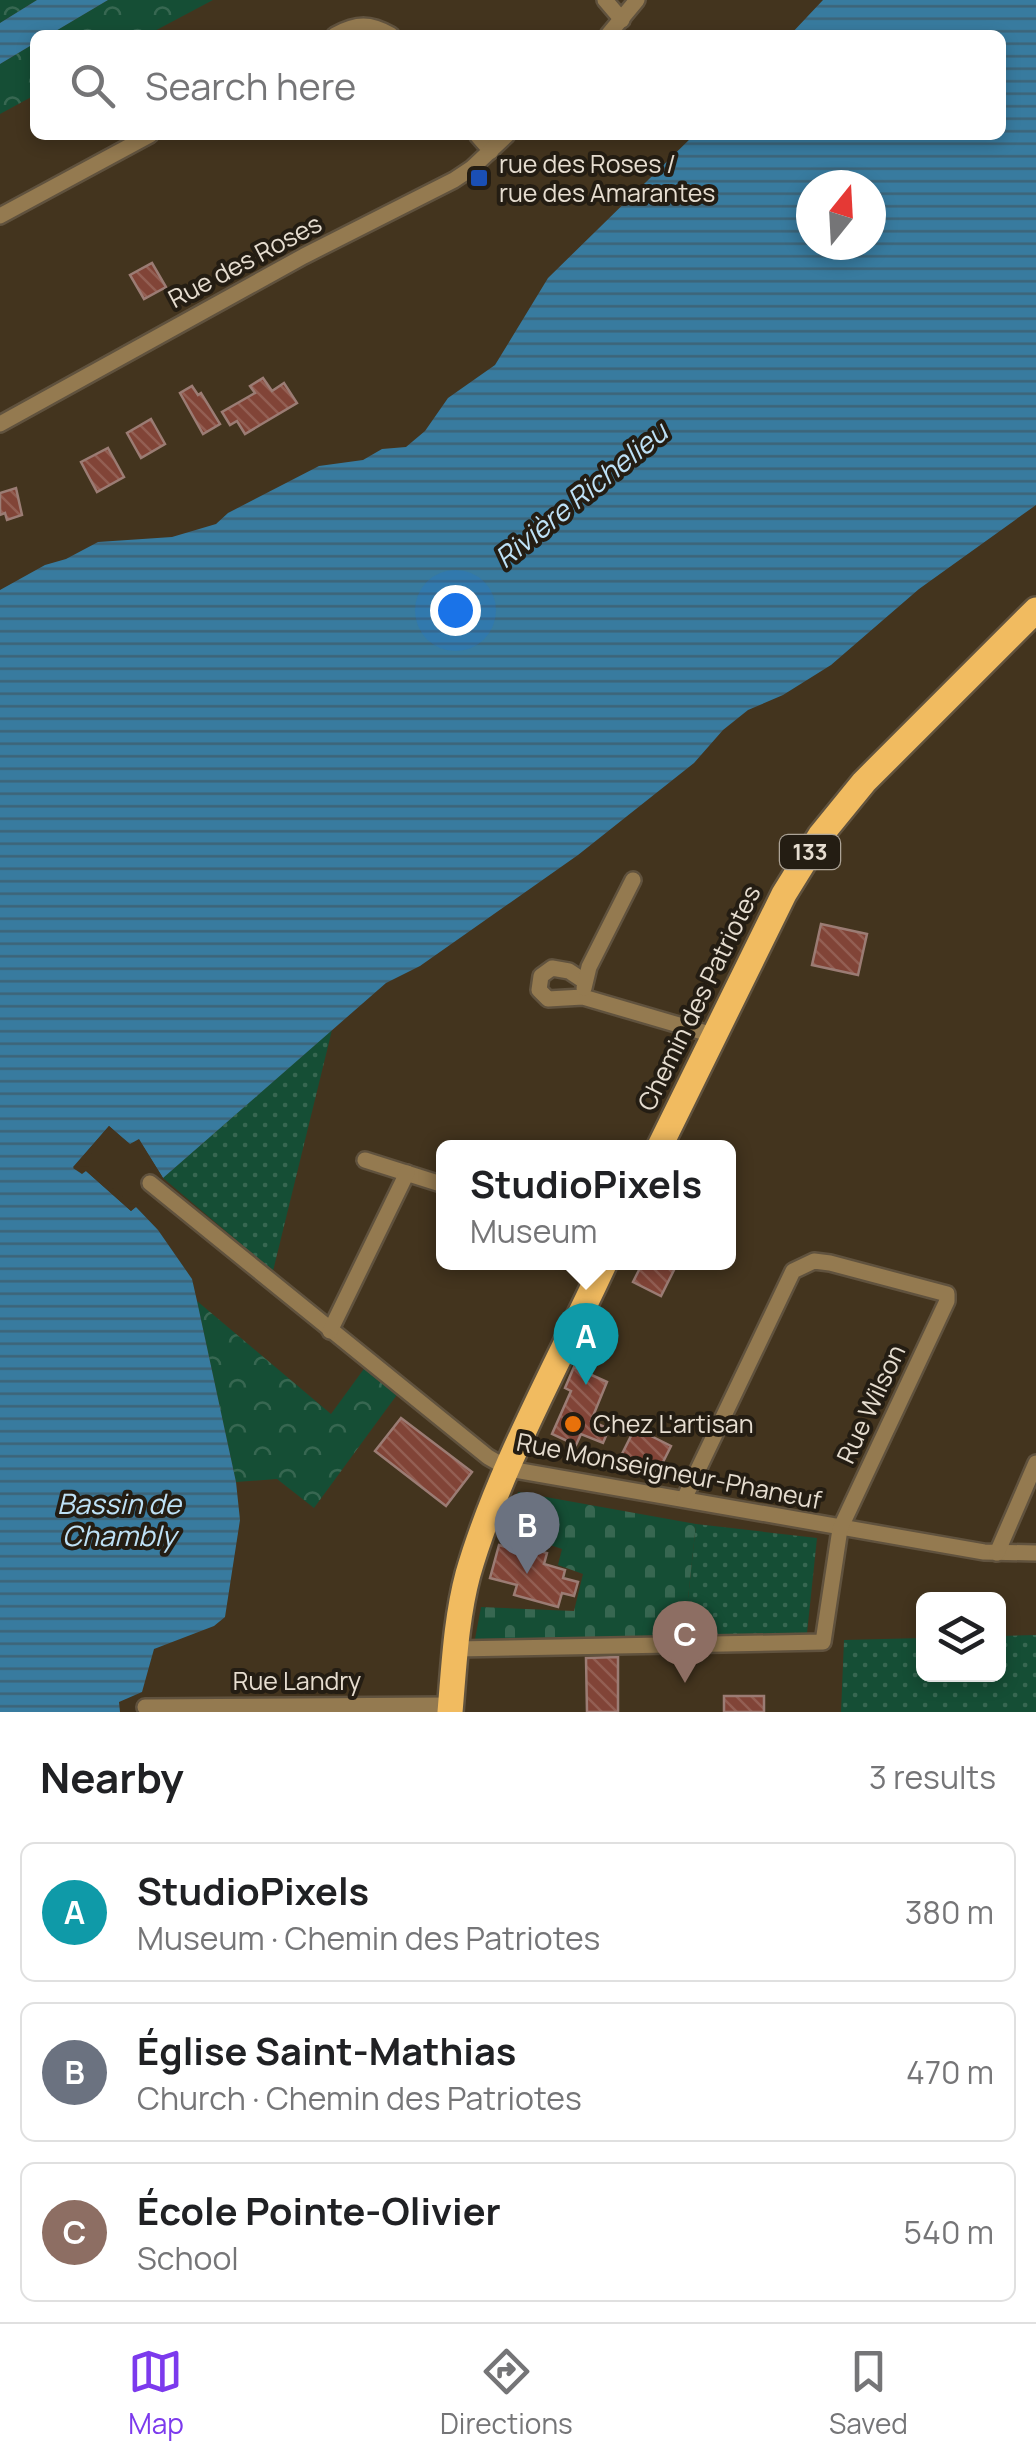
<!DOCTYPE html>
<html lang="en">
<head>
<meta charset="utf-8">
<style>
	body { margin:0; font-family:Manrope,sans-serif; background:#f2f2f2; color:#202124 }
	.controls { position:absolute; right:30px; bottom:30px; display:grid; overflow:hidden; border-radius:15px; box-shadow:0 5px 15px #0003 }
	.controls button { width:90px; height:90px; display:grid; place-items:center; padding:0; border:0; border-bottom:2px solid #e0e0e0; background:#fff; color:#202124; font:50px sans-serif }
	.compass { position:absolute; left:796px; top:170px; width:90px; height:90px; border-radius:50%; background:#fff; box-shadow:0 5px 15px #0003; rotate:18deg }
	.you { position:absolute; left:455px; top:610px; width:35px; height:35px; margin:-25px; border:8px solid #fff; border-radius:50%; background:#1a73e8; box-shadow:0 0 0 15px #1a73e833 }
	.badge { display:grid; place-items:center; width:65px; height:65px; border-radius:50%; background:#7c3aed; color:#fff; font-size:32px; font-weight:700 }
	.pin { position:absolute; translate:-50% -82px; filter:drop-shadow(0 2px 5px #0008) }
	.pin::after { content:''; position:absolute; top:52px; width:35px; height:30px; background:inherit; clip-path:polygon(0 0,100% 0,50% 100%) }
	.popup { position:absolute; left:436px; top:1140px; width:300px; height:130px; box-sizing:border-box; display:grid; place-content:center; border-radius:15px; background:#fff; filter:drop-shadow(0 2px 8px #0005); font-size:32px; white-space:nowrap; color:#757577 }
	.popup b { font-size:38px; color:#202124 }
	.popup::after { content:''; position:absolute; left:50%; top:100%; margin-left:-20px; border:20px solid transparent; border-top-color:#fff }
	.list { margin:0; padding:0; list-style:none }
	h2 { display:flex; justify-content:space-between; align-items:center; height:130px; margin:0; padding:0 40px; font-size:42px }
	h2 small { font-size:32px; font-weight:400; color:#757577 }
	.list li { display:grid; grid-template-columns:65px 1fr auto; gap:30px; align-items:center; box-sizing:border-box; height:140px; margin:0 20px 20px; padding:0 20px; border:2px solid #e0e0e0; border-radius:15px }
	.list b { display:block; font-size:38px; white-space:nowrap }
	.list p { margin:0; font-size:32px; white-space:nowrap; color:#757577 }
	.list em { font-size:32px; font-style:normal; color:#757577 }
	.icon { flex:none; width:55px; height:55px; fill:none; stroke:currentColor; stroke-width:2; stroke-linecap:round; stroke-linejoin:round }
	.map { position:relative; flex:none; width:1036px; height:1712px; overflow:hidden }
	.search { position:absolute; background:#fff; box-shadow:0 5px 15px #0003; left:30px; right:30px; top:30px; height:110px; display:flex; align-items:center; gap:25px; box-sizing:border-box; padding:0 35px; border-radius:15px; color:#757577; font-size:38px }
	.sheet { height:610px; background:#fff }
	nav { display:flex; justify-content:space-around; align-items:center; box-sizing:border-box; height:140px; border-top:2px solid #e0e0e0; background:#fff; font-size:28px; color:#757577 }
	nav a { display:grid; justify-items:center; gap:5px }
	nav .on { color:#7c3aed }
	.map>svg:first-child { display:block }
</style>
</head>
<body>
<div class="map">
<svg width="1036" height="1712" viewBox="0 0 1036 1712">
	<defs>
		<pattern id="grass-dots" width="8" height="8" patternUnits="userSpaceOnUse" patternTransform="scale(2.5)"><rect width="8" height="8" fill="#154e35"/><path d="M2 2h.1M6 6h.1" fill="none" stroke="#376751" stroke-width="1.8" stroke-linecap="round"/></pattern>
		<pattern id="forest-crowns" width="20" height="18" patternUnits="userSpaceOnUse" patternTransform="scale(2.5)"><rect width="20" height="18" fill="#154e35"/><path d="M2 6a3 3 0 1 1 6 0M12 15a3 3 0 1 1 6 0" fill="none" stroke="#376751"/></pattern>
		<pattern id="cemetery-stones" width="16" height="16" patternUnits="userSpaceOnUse" patternTransform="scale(2.5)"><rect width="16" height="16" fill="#154e35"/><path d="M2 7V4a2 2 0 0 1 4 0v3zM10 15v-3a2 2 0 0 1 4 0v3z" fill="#376751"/></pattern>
		<pattern id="water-rules" width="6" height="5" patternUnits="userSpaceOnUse" patternTransform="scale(2.5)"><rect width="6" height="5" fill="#387b9f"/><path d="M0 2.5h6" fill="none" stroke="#3d6478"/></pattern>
		<pattern id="building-back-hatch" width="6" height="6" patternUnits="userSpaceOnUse" patternTransform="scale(2.5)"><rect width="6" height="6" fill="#814437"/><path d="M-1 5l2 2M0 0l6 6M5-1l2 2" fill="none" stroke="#935f53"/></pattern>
	</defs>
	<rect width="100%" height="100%" fill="#43341e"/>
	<g fill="url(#grass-dots)">
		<path d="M332,1030L273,1271L163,1178Z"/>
		<path d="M696,1524L817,1538L807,1633L684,1636Z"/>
		<path d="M1036,1635V1712H841L844,1640L923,1638L924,1674H998L999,1636Z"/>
	</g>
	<g fill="url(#forest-crowns)">
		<path d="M0,0H37L0,23Z"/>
		<path d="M108,0H213L147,35H49Z"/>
		<path d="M35,43V95L0,114V64Z"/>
		<path d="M197,1301L331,1414L366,1366L399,1392L314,1508L277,1479L236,1482Z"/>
	</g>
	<path fill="url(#cemetery-stones)" d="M518,1492L696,1524L684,1636L475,1639L481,1607L574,1611L583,1574L558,1565L562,1549L509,1531Z"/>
	<g fill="url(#water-rules)" fill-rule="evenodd">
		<path d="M37,0H108L49,35H35V43L0,64V23Z"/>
		<path d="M823,0H1036V505L919,589L831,665L783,695L748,710L723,730L694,763L578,855L420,966L386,983L163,1178L139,1140L130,1145L109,1126L73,1167L85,1170L131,1211L136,1207L158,1230L192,1279L197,1301L236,1482L240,1520L225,1617L214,1626L154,1649L142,1692L119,1702L120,1712H0V590L45,565L66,559L98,542L172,537L216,524L228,513L319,466L363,460L382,449L406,447L425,431L448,398L495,365L548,278L694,135H1001V35H790ZM811,185H871V245H811Z"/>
	</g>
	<path fill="#43341e" d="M109,1126L130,1144L139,1139L163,1178L159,1181L137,1146L128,1149L109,1133L80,1167L88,1166L131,1204L139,1203L131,1211L86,1171L82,1174L73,1168Z"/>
	<g fill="url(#building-back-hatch)" stroke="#9b7c74" stroke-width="2.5">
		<path d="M152,263L166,287L144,299L130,275Z"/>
		<path d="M263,378L272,391L284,383L297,403L245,434L237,421L230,425L222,412L255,393L250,386Z"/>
		<path d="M192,386L198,395L201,393L220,424L203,434L180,393Z"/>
		<path d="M151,419L165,444L141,458L127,433Z"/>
		<path d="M108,448L124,477L97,492L81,462Z"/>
		<path d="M16,488L22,515L7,520L5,513L0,515V493Z"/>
		<path d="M821,924L867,934L858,975L812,965Z"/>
		<path d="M643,1262H678L661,1296L633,1282Z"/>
		<path d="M574,1367L607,1382L591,1421L609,1429L603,1443L581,1434L576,1445L552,1434L571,1391L565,1388Z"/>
		<path d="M401,1418L472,1472L446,1506L375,1451Z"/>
		<path d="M635,1428L671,1446L658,1472L622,1454Z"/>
		<path d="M499,1545L524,1552L526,1547L547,1553L544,1564L565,1570L563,1578L578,1582L574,1596L562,1593L558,1607L514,1595L517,1585L490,1578Z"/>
		<path d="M618,1657V1712H587L586,1658Z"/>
		<rect x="724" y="1696" width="40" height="16"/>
	</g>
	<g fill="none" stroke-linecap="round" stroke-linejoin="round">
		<defs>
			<g id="street">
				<path d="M605,0L622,20"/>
				<path d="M335,35C357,23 370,23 391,35"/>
				<path d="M608,35L637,0"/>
				<path d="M477,135L491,151"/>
				<path d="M0,216L150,135"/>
				<path d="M0,424L304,256L454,180L472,168L507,135"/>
				<path d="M584,981L569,971L552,968L541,976L539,990L548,999L583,997L713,1035"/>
				<path d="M584,988L589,967L633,880"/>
				<path d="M365,1160L444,1185"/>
				<path d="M150,1183L488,1457L509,1469L984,1552L1036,1553"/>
				<path d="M330,1331L407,1173"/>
				<path d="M997,1553L1036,1463"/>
				<path d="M456,1649L823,1642L840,1529L947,1301V1294L830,1263L814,1261L793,1271L684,1499"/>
				<path d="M145,1707L450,1705"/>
			</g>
			<g id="primary">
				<path d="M659,1148L784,894L820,836L864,782L1036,610"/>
				<path d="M450,1712C454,1666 456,1619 468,1574C498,1470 559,1362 605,1262"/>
			</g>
		</defs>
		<use href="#street" stroke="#60523e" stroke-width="20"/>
		<use href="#primary" stroke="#60523e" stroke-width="30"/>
		<use href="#street" stroke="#947a50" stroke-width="15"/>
		<use href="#primary" stroke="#f1bb60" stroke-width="25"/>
	</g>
	<rect fill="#1a4fb4" stroke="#241d13" stroke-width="4" x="469" y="168" width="20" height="20" rx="5"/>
	<circle fill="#e8710a" stroke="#241d13" stroke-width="4" cx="573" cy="1424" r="10"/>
	<g text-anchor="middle" stroke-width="8" stroke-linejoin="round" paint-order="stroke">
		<rect fill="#241d13" stroke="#aca397" stroke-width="2.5" x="780" y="835" width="60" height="34" rx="8"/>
		<g font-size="22" font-weight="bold" fill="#e6ddd0">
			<text x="810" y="860">133</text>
		</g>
		<g font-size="25" fill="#e6ddd0" stroke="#241d13" text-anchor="start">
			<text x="499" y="173">rue des Roses /<tspan x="499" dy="29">rue des Amarantes</tspan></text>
			<text x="593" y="1433">Chez L'artisan</text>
		</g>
		<g font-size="25" fill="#e6ddd0" stroke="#241d13">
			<text transform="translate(245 261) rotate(-28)" y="9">Rue des Roses</text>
			<text transform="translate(699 998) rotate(-64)" y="9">Chemin des Patriotes</text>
			<text transform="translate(871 1404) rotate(-65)" y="9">Rue Wilson</text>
			<text transform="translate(669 1471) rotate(11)" y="9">Rue Monseigneur-Phaneuf</text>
			<text x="297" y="1690">Rue Landry</text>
		</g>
		<g font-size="28" font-style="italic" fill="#bee1f6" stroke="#241d13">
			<text transform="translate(581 495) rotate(-39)" y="10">Rivière Richelieu</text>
			<text x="119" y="1514">Bassin de<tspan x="119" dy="32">Chambly</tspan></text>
		</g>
	</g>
</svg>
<div class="controls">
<button><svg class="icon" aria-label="layers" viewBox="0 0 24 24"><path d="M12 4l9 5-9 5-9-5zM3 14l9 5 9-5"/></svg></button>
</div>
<svg class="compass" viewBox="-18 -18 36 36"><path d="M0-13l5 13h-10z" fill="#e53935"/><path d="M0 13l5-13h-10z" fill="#757577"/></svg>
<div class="you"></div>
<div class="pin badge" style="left:586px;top:1385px;background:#0f9aa8">A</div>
<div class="popup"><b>StudioPixels</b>Museum</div>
<div class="pin badge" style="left:527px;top:1574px;background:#6b7280">B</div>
<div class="pin badge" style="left:685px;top:1683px;background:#8d6e63">C</div>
<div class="search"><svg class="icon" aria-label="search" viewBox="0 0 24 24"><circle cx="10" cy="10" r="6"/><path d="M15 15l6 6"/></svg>Search here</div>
</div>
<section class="sheet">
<h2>Nearby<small>3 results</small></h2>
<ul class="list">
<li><span class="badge" style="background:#0f9aa8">A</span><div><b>StudioPixels</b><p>Museum · Chemin des Patriotes</p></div><em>380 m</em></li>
<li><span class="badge" style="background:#6b7280">B</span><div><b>Église Saint-Mathias</b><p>Church · Chemin des Patriotes</p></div><em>470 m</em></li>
<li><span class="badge" style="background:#8d6e63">C</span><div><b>École Pointe-Olivier</b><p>School</p></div><em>540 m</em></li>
</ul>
</section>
<nav>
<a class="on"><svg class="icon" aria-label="map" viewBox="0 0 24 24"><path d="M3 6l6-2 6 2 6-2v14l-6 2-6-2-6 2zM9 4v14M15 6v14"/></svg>Map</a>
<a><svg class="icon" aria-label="directions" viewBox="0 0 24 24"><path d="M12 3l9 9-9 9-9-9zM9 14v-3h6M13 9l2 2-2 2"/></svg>Directions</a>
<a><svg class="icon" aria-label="saved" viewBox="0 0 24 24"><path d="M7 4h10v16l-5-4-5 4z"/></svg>Saved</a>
</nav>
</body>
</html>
